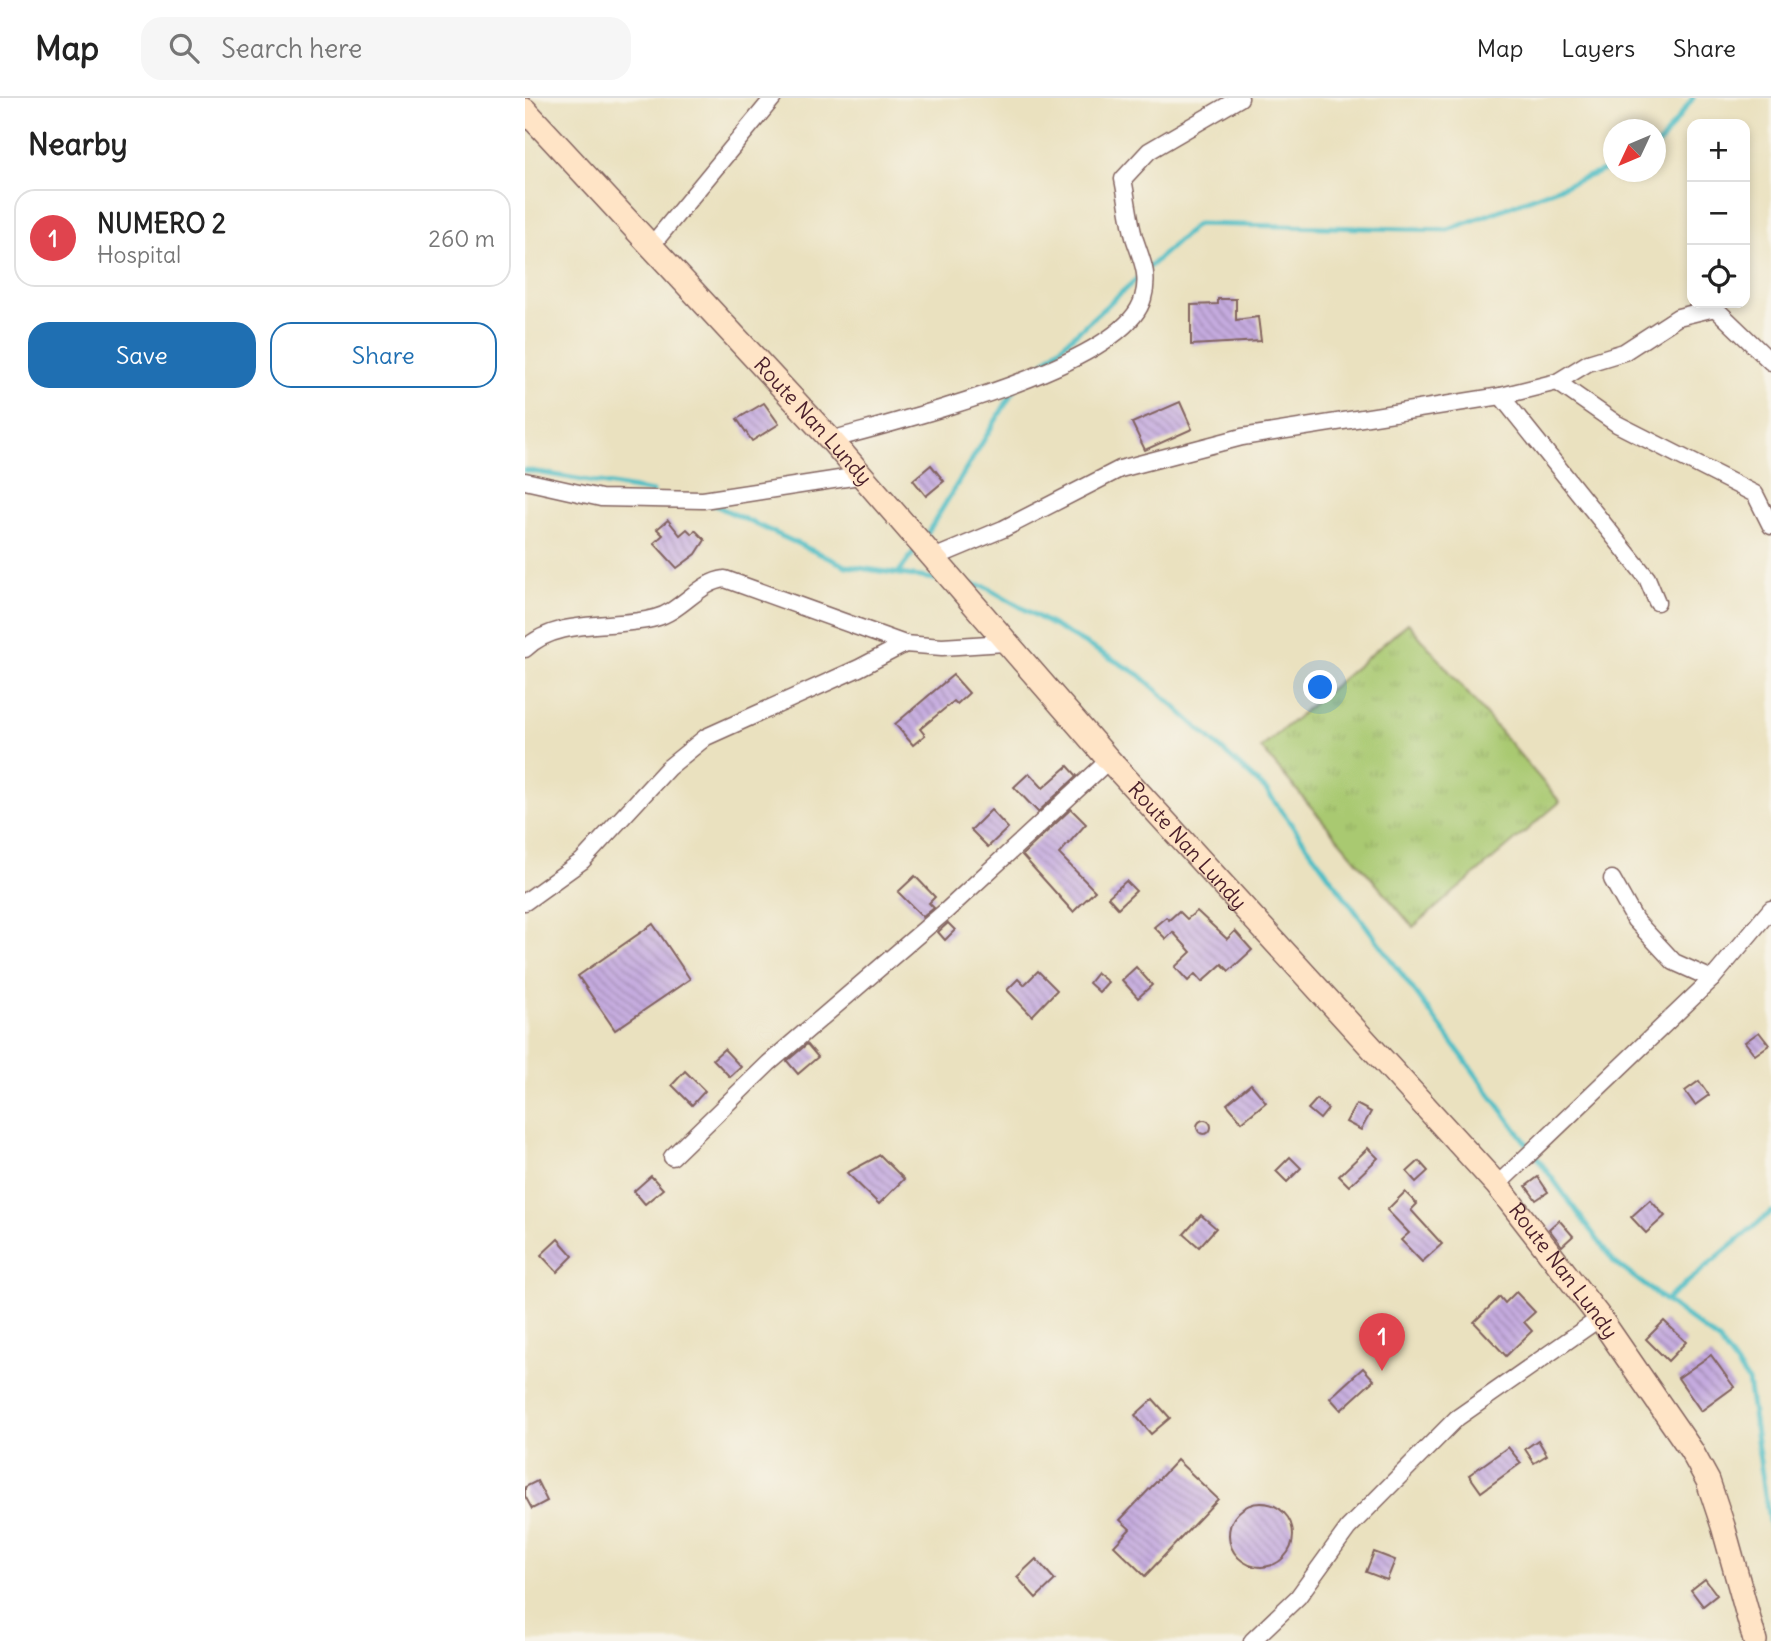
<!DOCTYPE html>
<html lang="en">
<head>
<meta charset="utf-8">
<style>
	body { margin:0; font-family:Delius,sans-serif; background:#f6f6f6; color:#222 }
	.controls { position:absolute; right:21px; top:21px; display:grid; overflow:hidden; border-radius:14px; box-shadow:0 4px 10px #0003 }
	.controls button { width:63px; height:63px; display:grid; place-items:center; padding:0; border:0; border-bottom:2px solid #e0e0e0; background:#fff; color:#222; font:35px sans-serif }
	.compass { position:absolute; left:1078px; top:21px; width:63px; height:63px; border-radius:50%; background:#fff; box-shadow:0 4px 10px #0003; rotate:226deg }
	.you { position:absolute; left:796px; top:590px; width:24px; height:24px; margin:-18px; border:5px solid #fff; border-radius:50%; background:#1a73e8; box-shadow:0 0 0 10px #1a73e833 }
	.badge { display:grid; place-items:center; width:46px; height:46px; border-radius:50%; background:#1f6fb2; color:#fff; font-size:23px; font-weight:700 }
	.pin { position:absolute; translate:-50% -58px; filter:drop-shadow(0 2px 4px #0008) }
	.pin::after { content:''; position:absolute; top:37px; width:24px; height:21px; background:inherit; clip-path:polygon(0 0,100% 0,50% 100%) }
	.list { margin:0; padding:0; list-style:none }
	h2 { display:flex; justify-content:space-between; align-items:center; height:91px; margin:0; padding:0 28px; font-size:30px }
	h2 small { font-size:23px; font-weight:400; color:#767676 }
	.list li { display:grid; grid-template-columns:46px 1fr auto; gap:21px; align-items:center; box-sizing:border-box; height:98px; margin:0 14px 14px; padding:0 14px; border:2px solid #e0e0e0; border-radius:21px }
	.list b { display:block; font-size:26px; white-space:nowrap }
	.list p { margin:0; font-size:23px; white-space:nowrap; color:#767676 }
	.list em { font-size:23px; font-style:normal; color:#767676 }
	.actions { display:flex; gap:14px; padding:21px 28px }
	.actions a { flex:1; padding:16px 0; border:2px solid #1f6fb2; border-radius:21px; text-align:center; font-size:24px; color:#1f6fb2 }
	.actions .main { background:#1f6fb2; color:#fff }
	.icon { flex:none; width:38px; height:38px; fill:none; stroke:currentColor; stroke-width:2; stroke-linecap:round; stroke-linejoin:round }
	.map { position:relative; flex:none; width:1246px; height:1543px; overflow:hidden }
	header { display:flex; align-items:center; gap:42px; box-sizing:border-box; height:98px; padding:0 35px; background:#fff; border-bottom:2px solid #e0e0e0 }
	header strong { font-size:33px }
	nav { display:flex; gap:38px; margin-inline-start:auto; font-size:24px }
	.search { width:490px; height:63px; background:#f6f6f6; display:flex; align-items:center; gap:18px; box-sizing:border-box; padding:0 24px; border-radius:21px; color:#767676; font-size:26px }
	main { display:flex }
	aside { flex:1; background:#fff }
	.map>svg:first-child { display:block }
</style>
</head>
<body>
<header>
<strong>Map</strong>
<div class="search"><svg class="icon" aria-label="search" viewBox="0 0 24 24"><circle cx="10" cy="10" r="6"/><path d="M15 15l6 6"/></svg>Search here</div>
<nav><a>Map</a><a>Layers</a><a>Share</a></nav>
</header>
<main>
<aside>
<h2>Nearby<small></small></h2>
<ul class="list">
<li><span class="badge" style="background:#e0444e">1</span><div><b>NUMERO 2</b><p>Hospital</p></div><em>260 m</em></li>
</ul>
<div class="actions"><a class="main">Save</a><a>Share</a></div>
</aside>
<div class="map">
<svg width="1246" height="1543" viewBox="0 0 1246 1543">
	<defs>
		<pattern id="park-tufts" width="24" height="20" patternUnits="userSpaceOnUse" patternTransform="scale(1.75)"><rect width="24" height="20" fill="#a9c971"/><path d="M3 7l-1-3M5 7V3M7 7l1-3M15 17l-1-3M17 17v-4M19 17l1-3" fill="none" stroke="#93ac62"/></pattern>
		<pattern id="building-back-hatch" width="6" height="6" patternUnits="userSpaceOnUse" patternTransform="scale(1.75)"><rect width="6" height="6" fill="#c5abdf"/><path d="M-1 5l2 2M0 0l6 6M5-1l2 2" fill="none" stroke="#a28bb5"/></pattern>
	</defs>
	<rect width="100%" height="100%" fill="#f7f3e8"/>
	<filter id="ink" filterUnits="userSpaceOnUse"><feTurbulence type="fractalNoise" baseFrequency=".0143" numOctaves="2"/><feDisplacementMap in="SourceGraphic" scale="14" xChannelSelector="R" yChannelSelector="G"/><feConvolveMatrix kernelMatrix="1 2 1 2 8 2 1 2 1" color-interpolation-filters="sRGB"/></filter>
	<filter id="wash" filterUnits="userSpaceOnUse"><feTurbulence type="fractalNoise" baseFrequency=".00686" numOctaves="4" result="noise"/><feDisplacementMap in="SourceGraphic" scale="28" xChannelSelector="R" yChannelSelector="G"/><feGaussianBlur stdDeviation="1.57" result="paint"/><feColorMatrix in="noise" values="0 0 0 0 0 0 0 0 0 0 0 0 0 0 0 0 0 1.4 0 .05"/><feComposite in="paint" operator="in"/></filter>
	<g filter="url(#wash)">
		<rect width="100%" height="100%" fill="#eae1bf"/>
		<path fill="url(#park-tufts)" stroke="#7a744e" stroke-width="2" d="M883,525L1035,704L888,829L736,650Z"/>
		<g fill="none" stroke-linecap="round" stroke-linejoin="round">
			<g stroke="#4fbec5" stroke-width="5">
				<path d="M1130,52L1168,0"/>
				<path d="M623,170L672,126L923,132L1088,69"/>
				<path d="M511,271L616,177"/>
				<path d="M0,372L128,394"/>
				<path d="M185,405L321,468L416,482"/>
				<path d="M400,439L491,289"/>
				<path d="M374,474L392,450"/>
				<path d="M443,486L461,489L615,577L741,692L1089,1164L1194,1243L1223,1283L1246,1436"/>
				<path d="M1141,1202L1246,1114"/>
			</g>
		</g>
		<g id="blocks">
			<g fill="url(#building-back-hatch)">
				<path d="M693,201H711V222L733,219L736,243L666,247V207L693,206Z"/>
				<path d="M655,304L667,331L620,352L607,325Z"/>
				<path d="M239,305L254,326L227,343L212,321Z"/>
				<path d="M406,367L419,383L401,398L388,382Z"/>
				<path d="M143,422L155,437L162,431L167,436L170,432L180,442L171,456L152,470L129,445L138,437L132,431Z"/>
				<path d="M428,577L444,595L432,606L429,603L395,631L400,637L388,647L370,626Z"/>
				<path d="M543,668L552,678L513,714L489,689L504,675L518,690Z"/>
				<path d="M546,711L561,726L534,756L570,793L548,814L497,757Z"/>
				<path d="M466,712L483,730L463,749L446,732Z"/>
				<path d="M390,778L410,799L404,805L409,810L398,819L373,794Z"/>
				<path d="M601,783L611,793L593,810L583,799Z"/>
				<path d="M654,813L662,821L672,813L702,841L710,833L727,852L704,873L697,866L677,884L670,876L663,883L650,869L666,854L648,834L641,841L629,829L641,819L644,822Z"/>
				<path d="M423,825L430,832L420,842L413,834Z"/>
				<path d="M128,826L165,881L90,932L53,878Z"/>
				<path d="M611,869L627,887L613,900L597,882Z"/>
				<path d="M513,873L532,892L507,918L482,892L493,881L499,887Z"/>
				<path d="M572,875L583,884L574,894L564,885Z"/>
				<path d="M1234,934L1244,947L1230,957L1220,944Z"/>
				<path d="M282,946L293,959L273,976L262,963Z"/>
				<path d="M199,951L216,969L205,979L188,961Z"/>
				<path d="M160,973L180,993L167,1007L147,987Z"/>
				<path d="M1174,983L1184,997L1170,1007L1160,993Z"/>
				<path d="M726,986L741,1004L717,1024L702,1006Z"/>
				<path d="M792,1001L803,1011L795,1021L783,1011Z"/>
				<path d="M831,1006L846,1014L836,1032L821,1024Z"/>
				<circle cx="679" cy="1029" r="7"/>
				<path d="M843,1050L853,1060L824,1088L814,1078Z"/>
				<path d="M355,1057L379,1081L354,1106L322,1075Z"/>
				<path d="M765,1059L776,1070L762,1084L751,1073Z"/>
				<path d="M894,1063L903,1073L891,1084L882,1074Z"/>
				<path d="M126,1078L138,1091L120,1106L109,1093Z"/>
				<path d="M1013,1079L1023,1094L1011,1102L1001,1088Z"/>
				<path d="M880,1094L892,1106L886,1112L917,1146L897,1164L876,1142L884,1135L862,1112Z"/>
				<path d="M1125,1102L1140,1118L1121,1135L1106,1119Z"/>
				<path d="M676,1117L691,1130L674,1149L659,1136Z"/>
				<path d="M1034,1122L1048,1138L1037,1148L1024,1131Z"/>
				<path d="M33,1141L48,1158L32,1174L16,1157Z"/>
				<path d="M991,1194L1010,1214L999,1224L1007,1233L981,1258L949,1224L975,1199L980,1205Z"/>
				<path d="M1139,1223L1161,1244L1143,1263L1121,1241Z"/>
				<path d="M1186,1257L1209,1289L1176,1313L1153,1280Z"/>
				<path d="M838,1270L849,1282L816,1312L805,1300Z"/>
				<path d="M628,1301L645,1320L626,1336L610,1317Z"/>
				<path d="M1013,1342L1022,1357L1009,1365L1000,1351Z"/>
				<path d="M983,1349L996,1365L956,1394L944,1377Z"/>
				<path d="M652,1362L693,1401L620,1478L589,1448L605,1431L595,1422Z"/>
				<path d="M12,1383L22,1403L7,1411L0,1398V1389Z"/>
				<circle cx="736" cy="1437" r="32"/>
				<path d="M849,1454L870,1462L862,1482L841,1474Z"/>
				<path d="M511,1461L530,1482L511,1500L492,1479Z"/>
				<path d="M1180,1481L1192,1497L1178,1508L1166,1492Z"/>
			</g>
		</g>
	</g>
	<g filter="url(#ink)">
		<use href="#blocks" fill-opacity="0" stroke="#82635f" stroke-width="2"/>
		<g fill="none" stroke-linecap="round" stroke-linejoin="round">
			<defs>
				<g id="minor">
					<path d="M126,148L248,0"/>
					<path d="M1032,284L1063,265L1099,254L1153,219L1190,210L1246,264"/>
					<path d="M976,298L1122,480L1132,504"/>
					<path d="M306,342C370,323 600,269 618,200C625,176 616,161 609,139C604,120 602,100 598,81L624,53L715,0"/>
					<path d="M0,383L76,400L178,402L334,378"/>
					<path d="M406,461L478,431L595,371L717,339L976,298L1032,284L1092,326L1230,396L1246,428"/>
					<path d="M0,551C32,519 90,531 130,520C157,513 174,484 200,481L380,546L417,549L480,545"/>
					<path d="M1087,781L1110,822L1149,864L1187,881"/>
					<path d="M0,804L57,763L143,670L181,639L334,570L380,546"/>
					<path d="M147,1059L244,965L422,812L584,662"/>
					<path d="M972,1087L1187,881L1246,811"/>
					<path d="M727,1543L773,1499L823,1430L932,1320L1075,1220"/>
				</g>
				<g id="secondary">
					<path id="s1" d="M0,12L306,342L584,662L972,1087L1075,1220L1166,1352L1183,1383L1198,1428L1230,1543"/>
				</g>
			</defs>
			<use href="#minor" stroke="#82635f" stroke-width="19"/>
			<use href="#secondary" stroke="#82635f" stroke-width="26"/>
			<use href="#minor" stroke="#fff" stroke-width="16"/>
			<use href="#secondary" stroke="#ffe4c6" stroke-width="23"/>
		</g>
	</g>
	<g text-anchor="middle" stroke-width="5" stroke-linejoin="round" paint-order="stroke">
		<g font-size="21" fill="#4a1f2b" stroke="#f7f3e8">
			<text dy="7" stroke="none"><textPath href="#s1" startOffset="424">Route Nan Lundy</textPath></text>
			<text dy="7" stroke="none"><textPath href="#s1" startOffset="990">Route Nan Lundy</textPath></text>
			<text dy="7" stroke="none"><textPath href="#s1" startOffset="1558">Route Nan Lundy</textPath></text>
		</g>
	</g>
</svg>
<div class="controls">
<button>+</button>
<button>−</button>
<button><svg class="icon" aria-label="locate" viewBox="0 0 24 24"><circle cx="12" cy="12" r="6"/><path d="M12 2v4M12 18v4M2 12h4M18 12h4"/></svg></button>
</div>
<svg class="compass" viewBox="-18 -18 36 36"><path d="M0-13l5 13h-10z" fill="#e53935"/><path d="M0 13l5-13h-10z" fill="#767676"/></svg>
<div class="you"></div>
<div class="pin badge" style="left:857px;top:1273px;background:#e0444e">1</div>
</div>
</main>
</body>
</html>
